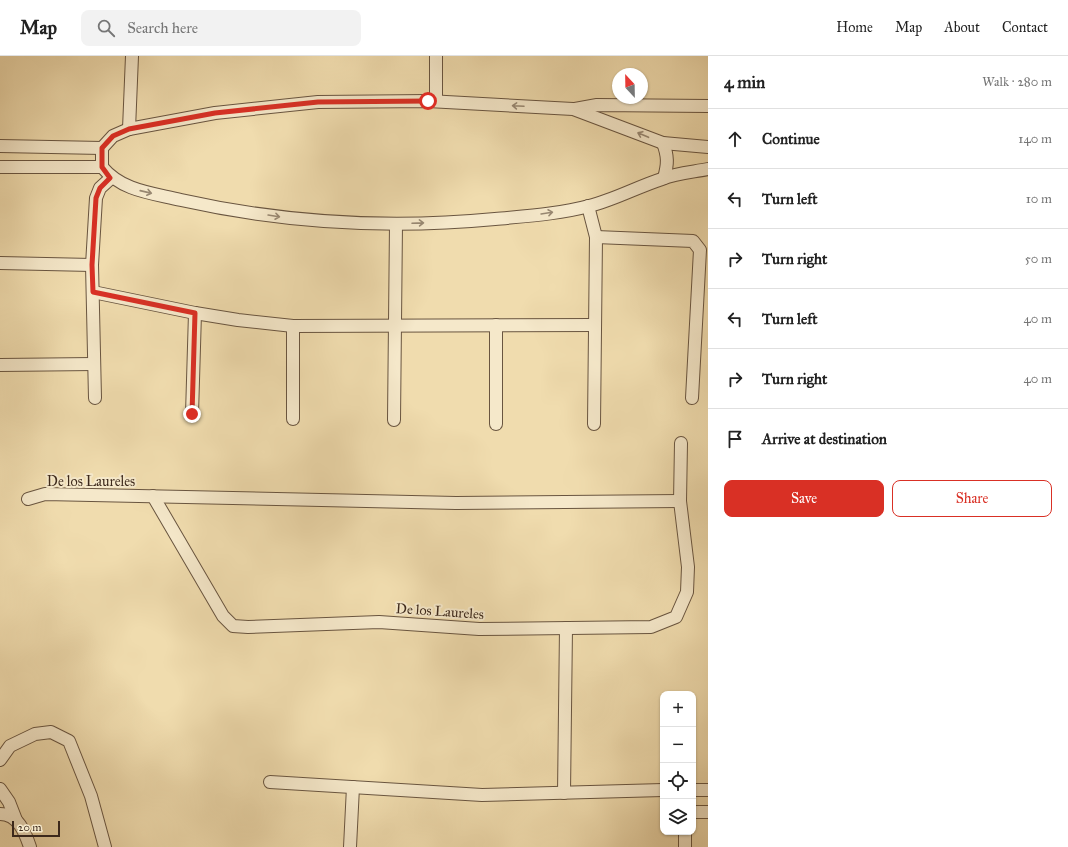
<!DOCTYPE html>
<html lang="en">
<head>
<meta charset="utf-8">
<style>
	body { margin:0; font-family:"IM FELL Great Primer",serif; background:#f2f2f2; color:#222 }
	.controls { position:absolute; right:12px; bottom:12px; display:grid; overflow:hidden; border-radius:8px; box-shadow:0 1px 3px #0004 }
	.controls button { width:36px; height:36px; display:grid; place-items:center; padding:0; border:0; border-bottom:1px solid #e0e0e0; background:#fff; color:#222; font:20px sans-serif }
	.compass { position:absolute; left:612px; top:12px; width:36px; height:36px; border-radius:50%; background:#fff; box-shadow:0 1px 3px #0004; rotate:338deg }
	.scale { position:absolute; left:12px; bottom:10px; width:48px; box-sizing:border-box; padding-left:4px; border:2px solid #3c281b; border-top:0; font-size:11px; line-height:14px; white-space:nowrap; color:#3c281b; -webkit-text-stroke:3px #f5e8ca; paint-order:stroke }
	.stop { position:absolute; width:12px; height:12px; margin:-9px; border:3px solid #d93025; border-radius:50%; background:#fff }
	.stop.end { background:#d93025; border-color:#fff; box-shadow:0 1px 4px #0008 }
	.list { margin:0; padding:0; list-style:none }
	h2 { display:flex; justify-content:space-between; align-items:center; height:52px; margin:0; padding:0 16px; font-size:17px }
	h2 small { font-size:13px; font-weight:400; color:#767676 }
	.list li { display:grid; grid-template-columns:26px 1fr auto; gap:12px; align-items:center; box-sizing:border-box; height:60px; padding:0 16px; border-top:1px solid #e0e0e0 }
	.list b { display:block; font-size:15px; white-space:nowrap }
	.list em { font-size:13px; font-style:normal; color:#767676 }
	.actions { display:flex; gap:8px; padding:12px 16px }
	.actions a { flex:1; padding:9px 0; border:1px solid #d93025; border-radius:8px; text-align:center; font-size:14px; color:#d93025 }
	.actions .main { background:#d93025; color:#fff }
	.icon { flex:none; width:22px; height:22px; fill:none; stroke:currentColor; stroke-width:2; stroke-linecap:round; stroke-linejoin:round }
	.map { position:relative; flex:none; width:708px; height:791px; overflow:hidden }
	header { display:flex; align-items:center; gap:24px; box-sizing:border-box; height:56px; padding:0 20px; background:#fff; border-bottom:1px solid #e0e0e0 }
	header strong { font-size:19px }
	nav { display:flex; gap:22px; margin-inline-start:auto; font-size:14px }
	.search { width:280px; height:36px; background:#f2f2f2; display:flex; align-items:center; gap:10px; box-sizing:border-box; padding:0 14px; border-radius:8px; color:#767676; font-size:15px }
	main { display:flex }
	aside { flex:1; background:#fff }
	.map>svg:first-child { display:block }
</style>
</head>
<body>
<header>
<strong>Map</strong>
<div class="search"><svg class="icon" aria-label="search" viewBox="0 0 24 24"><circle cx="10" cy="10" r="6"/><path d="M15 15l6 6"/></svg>Search here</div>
<nav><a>Home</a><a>Map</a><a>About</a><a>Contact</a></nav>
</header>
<main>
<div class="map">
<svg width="708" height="791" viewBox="0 0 708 791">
	<rect width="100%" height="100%" fill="#f0dcae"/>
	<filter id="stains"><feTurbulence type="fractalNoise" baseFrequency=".005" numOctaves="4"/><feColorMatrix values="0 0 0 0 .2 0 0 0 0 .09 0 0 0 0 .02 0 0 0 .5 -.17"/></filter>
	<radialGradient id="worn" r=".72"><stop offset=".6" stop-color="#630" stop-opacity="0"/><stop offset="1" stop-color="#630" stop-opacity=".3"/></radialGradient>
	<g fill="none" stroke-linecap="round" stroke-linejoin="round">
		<defs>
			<g id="minor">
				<path d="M436,45V0"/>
				<path d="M575,53L597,49L708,50"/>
				<path d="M129,73L132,0"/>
				<path d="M663,87C668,100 668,108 664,122"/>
				<path d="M0,90L102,92"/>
				<path d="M708,91L663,87L573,53L428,45L318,46L215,57L129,73L113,80L102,92V111C122,135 152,137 181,144C284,167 390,173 495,163C526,160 559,158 589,150C614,144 637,131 662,123C676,117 693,116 708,113"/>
				<path d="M0,111H102"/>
				<path d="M588,150L596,181L594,368"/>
				<path d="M596,181L693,185L700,194L692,342"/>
				<path d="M0,207L92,209"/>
				<path d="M93,236L195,257L238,264L293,270L595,269"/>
				<path d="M0,309L94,308"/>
				<path d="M95,342L92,209L96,142L100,132L111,122"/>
				<path d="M192,358L195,257"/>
				<path d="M293,363V270"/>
				<path d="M394,364L396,168"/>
				<path d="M496,368V269"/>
				<path d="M153,440L223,560L233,570L248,571L379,566L479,573L651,571L676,561L687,536L688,511L680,445L681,387"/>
				<path d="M28,443L45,438L456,447L680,445"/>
				<path d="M0,704L10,690L35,678L51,676L69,685L91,740L105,791"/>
				<path d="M270,726L482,739L663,734"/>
				<path d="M0,733L9,746L16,764"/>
				<path d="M693,734H708"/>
				<path d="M564,737L566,572"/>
				<path d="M693,756H708"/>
				<path d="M0,758C18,758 25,776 30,791"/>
				<path d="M350,791L353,731"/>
				<path d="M685,791V776"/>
			</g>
		</defs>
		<use href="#minor" stroke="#695540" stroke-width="14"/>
		<use href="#minor" stroke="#f5e8ca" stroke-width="12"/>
	</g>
	<defs><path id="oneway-shaft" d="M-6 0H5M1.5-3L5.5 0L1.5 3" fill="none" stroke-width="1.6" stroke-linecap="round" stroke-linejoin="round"/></defs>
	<g stroke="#988872">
		<use href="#oneway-shaft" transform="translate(518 50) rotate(-177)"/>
		<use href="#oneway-shaft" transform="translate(643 79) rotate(-157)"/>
		<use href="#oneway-shaft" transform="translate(146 136) rotate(13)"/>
		<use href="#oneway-shaft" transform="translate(547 157) rotate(-9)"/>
		<use href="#oneway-shaft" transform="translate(274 160) rotate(9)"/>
		<use href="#oneway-shaft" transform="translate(418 167) rotate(-2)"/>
	</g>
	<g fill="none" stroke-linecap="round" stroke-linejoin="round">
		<path stroke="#d93025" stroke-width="5" d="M192,358L195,257L93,236L92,209L96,142L100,132L110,122L102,111V92L113,80L129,73L215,57L318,46L428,45"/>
	</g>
	<g text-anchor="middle" stroke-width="4" stroke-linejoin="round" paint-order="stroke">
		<g font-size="14" fill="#3c281b" stroke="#f5e8ca">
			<text x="91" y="430">De los Laureles</text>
			<text transform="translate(440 555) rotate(4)" y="5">De los Laureles</text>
		</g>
	</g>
	<rect width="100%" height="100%" filter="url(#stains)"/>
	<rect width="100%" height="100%" fill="url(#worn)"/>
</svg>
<div class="controls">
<button>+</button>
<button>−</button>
<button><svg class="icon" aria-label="locate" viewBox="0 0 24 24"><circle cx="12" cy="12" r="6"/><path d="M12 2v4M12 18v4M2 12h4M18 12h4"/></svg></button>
<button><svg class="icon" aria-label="layers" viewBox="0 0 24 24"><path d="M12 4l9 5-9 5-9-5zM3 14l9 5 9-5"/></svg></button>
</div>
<svg class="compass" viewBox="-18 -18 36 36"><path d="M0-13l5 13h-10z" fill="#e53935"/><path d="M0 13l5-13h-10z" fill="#767676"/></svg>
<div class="scale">20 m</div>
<div class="stop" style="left:428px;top:45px"></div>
<div class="stop end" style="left:192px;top:358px"></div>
</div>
<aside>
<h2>4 min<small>Walk · 280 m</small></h2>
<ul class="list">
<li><svg class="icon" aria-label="ahead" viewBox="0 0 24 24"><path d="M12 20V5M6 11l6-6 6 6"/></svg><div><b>Continue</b></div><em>140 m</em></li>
<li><svg class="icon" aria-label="left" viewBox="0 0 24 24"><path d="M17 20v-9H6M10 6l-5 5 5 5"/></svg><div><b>Turn left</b></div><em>10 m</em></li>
<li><svg class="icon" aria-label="right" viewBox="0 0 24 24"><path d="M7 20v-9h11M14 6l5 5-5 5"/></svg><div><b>Turn right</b></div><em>50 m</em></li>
<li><svg class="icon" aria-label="left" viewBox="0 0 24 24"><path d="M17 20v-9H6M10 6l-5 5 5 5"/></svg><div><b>Turn left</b></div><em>40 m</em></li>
<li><svg class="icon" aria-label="right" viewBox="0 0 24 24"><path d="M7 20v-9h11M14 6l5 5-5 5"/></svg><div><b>Turn right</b></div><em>40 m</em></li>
<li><svg class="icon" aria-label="arrive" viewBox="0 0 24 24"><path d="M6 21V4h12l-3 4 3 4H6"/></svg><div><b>Arrive at destination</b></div></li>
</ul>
<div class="actions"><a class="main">Save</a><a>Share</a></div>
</aside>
</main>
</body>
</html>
